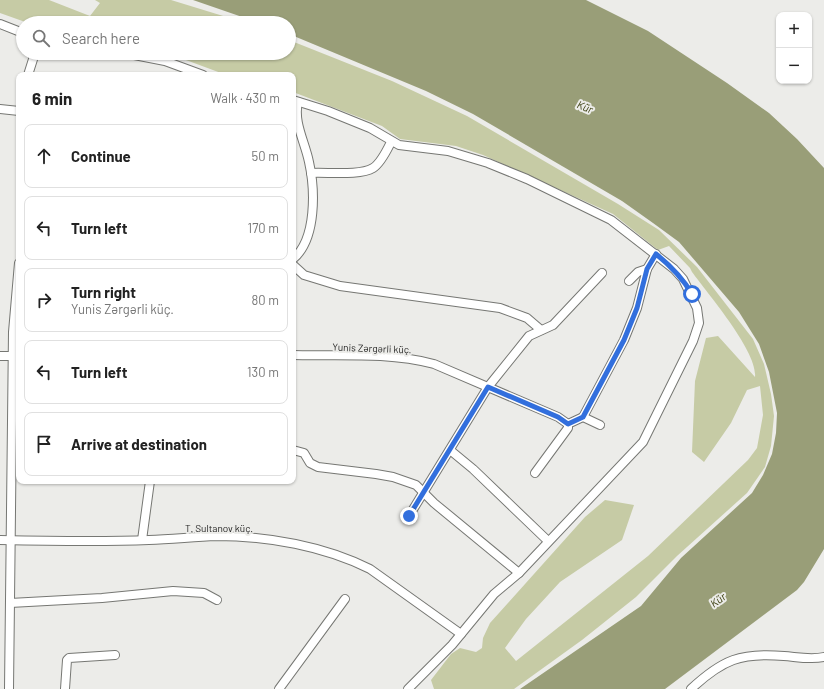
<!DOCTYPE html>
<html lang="en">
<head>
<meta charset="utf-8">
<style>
	body { margin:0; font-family:Barlow,sans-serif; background:#f6f6f6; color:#222 }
	.controls { position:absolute; right:12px; top:12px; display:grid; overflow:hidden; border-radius:8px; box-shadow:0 1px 3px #0004 }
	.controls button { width:36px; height:36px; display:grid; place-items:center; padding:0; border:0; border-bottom:1px solid #e0e0e0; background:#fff; color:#222; font:20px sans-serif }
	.stop { position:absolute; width:12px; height:12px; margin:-9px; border:3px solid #326fdd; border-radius:50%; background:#fff }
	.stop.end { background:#326fdd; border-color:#fff; box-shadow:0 1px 4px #0008 }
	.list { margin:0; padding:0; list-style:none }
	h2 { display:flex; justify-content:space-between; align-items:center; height:52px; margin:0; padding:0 16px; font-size:17px }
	h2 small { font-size:13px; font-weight:400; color:#767676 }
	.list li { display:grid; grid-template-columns:26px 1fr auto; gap:12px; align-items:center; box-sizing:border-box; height:64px; margin:0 8px 8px; padding:0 8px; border:1px solid #e0e0e0; border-radius:8px }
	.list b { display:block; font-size:15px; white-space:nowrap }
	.list p { margin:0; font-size:13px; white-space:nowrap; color:#767676 }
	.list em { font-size:13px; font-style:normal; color:#767676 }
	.icon { flex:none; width:22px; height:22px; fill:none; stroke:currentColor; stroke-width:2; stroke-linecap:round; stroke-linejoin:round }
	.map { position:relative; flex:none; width:824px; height:689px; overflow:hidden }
	.search { position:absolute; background:#fff; box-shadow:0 1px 3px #0004; left:16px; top:16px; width:280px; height:44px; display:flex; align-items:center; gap:10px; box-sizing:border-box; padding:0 14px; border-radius:22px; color:#767676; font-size:15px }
	.panel { position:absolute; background:#fff; box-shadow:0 1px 3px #0004; left:16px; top:72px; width:280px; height:412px; border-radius:8px }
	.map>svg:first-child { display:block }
</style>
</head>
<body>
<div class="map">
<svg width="824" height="689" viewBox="0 0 824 689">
	<rect width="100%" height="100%" fill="#ecece9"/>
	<g fill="#c6cba5">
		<path d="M0,0H49L90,16L100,3L95,0H171L246,23H60L47,19L28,23L0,13Z"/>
		<path d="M289,40L392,81L467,116L618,204L659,230L697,267L753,339L764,364L771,394L774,416L771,446L765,467L747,493L677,556L636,597L582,640L514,689H434L431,680L451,654L460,648L476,652L482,648L483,638L490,623L585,517L605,500L634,505L622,540L560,582L526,619L505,648L516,661L648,556L748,460L757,448L763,415L760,386L747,390L731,423L704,462L692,452L695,381L706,338L718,336L755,377C758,352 708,294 692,272L690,268L669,246L658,250L613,214L483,155L456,146L400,139L382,126L293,92V75H233L221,73L167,53H289Z"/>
	</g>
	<path fill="#999e78" d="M193,0H586L648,31L727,83L769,113L797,139L824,168V549L804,582L797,590L665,689H520L641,606L681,558L752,493L763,475L772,454L776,433L777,413L769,372L759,344L739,312L679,242L653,223L622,201L473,114L426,91L289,34V23H260Z"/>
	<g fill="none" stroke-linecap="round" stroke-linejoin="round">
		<defs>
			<g id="street">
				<path d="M0,24L23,33"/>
				<path d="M124,53L165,61L203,75"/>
				<path d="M28,75L35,53"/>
				<path d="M293,100L328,111L370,128L399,145L448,151L488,163L527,179L611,220L674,269L683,279L697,308L699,323L693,341L643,442L519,573L494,594L452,645L408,689"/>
				<path d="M0,109L19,111"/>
				<path d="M311,173C327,172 360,176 373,168C381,163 387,150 391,142"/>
				<path d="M293,259C317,239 315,189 309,162C305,142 293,122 298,102"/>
				<path d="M293,265L304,275L340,286L500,308L527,318L541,330"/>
				<path d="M629,281L638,272L647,269"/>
				<path d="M293,355C340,356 388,352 434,364L558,417L568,424V428L535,473"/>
				<path d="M0,356H19"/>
				<path d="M583,417L600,425"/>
				<path d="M568,424L583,417L624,340L637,308L647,269L656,254"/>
				<path d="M293,450L304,453L310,463L318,467L376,474L393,477L416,485L434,503L519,573"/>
				<path d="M450,450L473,469L548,541"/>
				<path d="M409,516L488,387L529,336L553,325L602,273"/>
				<path d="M0,540C50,541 100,542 149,540C172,539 194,537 216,536C268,536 324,546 370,569L461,634"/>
				<path d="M142,540L150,481"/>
				<path d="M10,603L102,598L173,591L204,593L217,600"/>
				<path d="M9,689L13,332L19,263"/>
				<path d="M65,689L67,660L69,658L115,655"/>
				<path d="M279,689L345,599"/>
				<path d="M691,689C722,660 741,652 784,656C797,657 811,660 824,657"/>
			</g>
		</defs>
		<use href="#street" stroke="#767773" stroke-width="10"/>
		<use href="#street" stroke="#fff" stroke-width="8"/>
	</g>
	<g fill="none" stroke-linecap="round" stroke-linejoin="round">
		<path stroke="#326fdd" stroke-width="5" d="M409,516L488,387L558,417L568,424L583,417L624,340L637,308L647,269L656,254C671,266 682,277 692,294"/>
	</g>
	<g text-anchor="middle" stroke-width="4" stroke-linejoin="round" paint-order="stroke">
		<g font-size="10" fill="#242423" stroke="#ecece9">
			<text transform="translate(372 348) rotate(2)" y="4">Yunis Zərgərli küç.</text>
			<text x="219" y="532">T. Sultanov küç.</text>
		</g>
		<g font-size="11" font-style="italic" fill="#373b0b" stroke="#ecece9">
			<text transform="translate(585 107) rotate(23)" y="4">Kür</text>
			<text transform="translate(718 600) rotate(-36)" y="4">Kür</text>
		</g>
	</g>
</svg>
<div class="controls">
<button>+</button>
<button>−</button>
</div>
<div class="stop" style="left:692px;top:294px"></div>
<div class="stop end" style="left:409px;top:516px"></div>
<div class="search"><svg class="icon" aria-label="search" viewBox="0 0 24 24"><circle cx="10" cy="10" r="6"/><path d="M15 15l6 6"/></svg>Search here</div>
<section class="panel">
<h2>6 min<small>Walk · 430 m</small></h2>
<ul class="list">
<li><svg class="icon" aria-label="ahead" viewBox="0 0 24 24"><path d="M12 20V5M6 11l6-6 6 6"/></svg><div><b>Continue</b></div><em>50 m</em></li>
<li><svg class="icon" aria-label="left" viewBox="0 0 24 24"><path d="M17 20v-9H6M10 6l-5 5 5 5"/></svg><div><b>Turn left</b></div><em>170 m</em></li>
<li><svg class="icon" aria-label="right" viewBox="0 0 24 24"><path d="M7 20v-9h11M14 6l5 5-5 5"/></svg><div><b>Turn right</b><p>Yunis Zərgərli küç.</p></div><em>80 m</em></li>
<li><svg class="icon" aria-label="left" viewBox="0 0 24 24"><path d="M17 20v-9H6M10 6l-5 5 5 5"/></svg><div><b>Turn left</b></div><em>130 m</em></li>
<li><svg class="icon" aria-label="arrive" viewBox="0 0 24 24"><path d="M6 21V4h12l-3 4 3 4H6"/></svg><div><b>Arrive at destination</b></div></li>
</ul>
</section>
</div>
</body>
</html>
